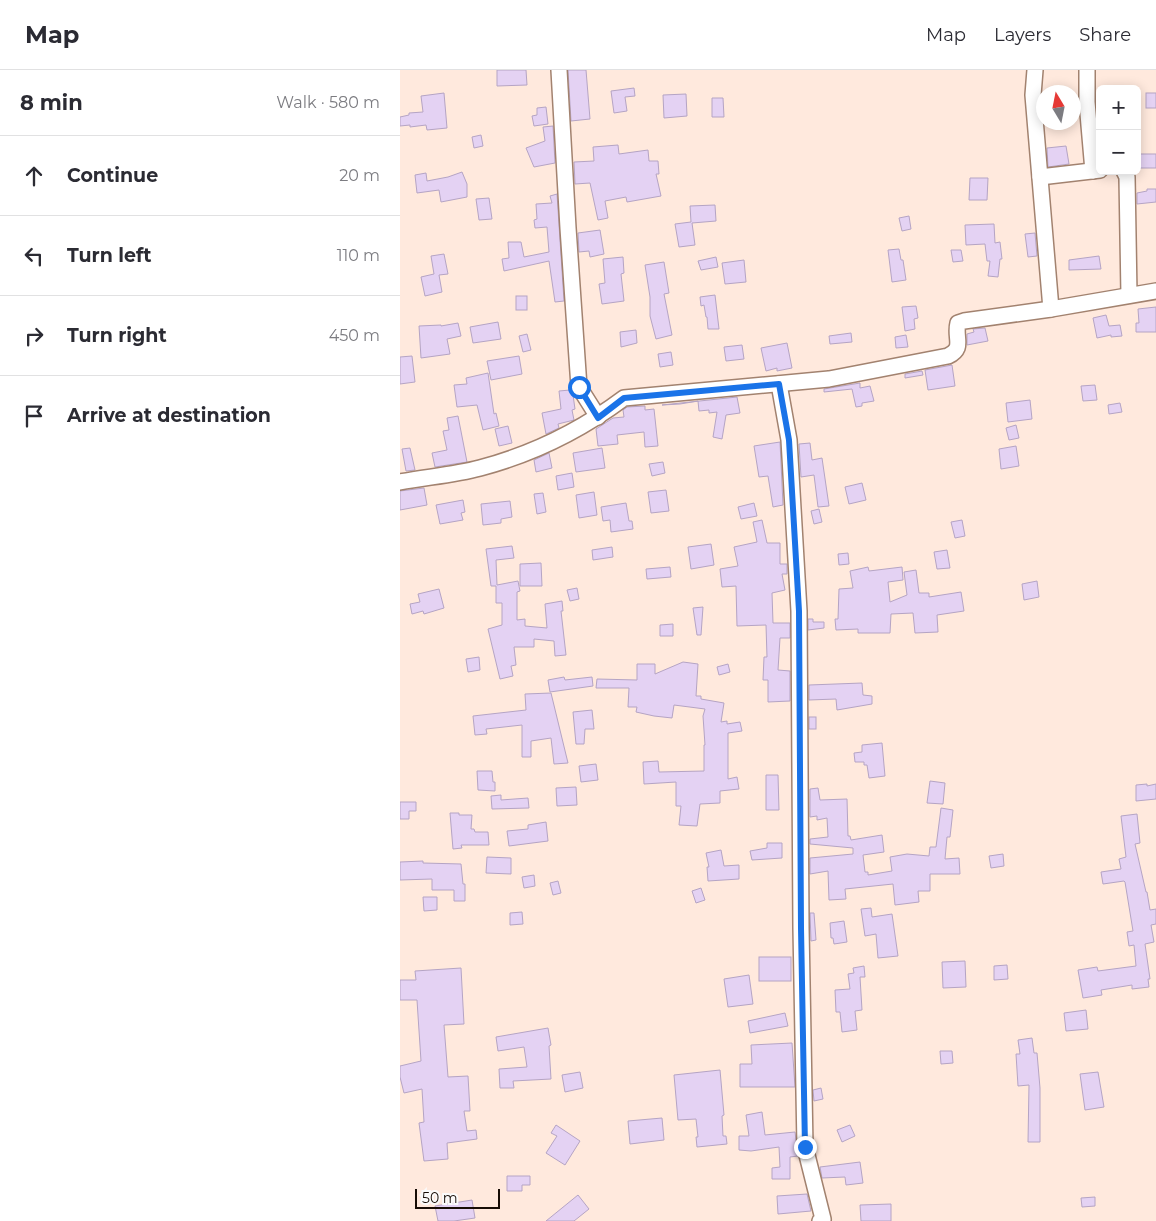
<!DOCTYPE html>
<html lang="en">
<head>
<meta charset="utf-8">
<style>
	body { margin:0; font-family:Montserrat,sans-serif; background:#f2f2f3; color:#2b2b33 }
	.controls { position:absolute; right:15px; top:15px; display:grid; overflow:hidden; border-radius:8px; box-shadow:0 2px 12px #0003 }
	.controls button { width:45px; height:45px; display:grid; place-items:center; padding:0; border:0; border-bottom:1px solid #e1e1e2; background:#fff; color:#2b2b33; font:25px sans-serif }
	.compass { position:absolute; left:636px; top:15px; width:45px; height:45px; border-radius:50%; background:#fff; box-shadow:0 2px 12px #0003; rotate:350deg }
	.scale { position:absolute; left:15px; bottom:12px; width:85px; box-sizing:border-box; padding-left:5px; border:2px solid #170c05; border-top:0; font-size:14px; line-height:18px; white-space:nowrap; color:#170c05; -webkit-text-stroke:4px #fbfbfb; paint-order:stroke }
	.stop { position:absolute; width:15px; height:15px; margin:-11px; border:4px solid #1a73e8; border-radius:50%; background:#fff }
	.stop.end { background:#1a73e8; border-color:#fff; box-shadow:0 1px 5px #0008 }
	.list { margin:0; padding:0; list-style:none }
	h2 { display:flex; justify-content:space-between; align-items:center; height:65px; margin:0; padding:0 20px; font-size:21px }
	h2 small { font-size:16px; font-weight:400; color:#7c7c81 }
	.list li { display:grid; grid-template-columns:32px 1fr auto; gap:15px; align-items:center; box-sizing:border-box; height:80px; padding:0 20px; border-top:1px solid #e1e1e2 }
	.list b { display:block; font-size:19px; white-space:nowrap }
	.list em { font-size:16px; font-style:normal; color:#7c7c81 }
	.icon { flex:none; width:28px; height:28px; fill:none; stroke:currentColor; stroke-width:2; stroke-linecap:round; stroke-linejoin:round }
	.map { position:relative; flex:none; width:756px; height:1151px; overflow:hidden }
	header { display:flex; align-items:center; gap:30px; box-sizing:border-box; height:70px; padding:0 25px; background:#fff; border-bottom:1px solid #e1e1e2 }
	header strong { font-size:24px }
	nav { display:flex; gap:28px; margin-inline-start:auto; font-size:18px }
	main { display:flex }
	aside { flex:1; background:#fff }
	.map>svg:first-child { display:block }
</style>
</head>
<body>
<header>
<strong>Map</strong>
<nav><a>Map</a><a>Layers</a><a>Share</a></nav>
</header>
<main>
<aside>
<h2>8 min<small>Walk · 580 m</small></h2>
<ul class="list">
<li><svg class="icon" aria-label="ahead" viewBox="0 0 24 24"><path d="M12 20V5M6 11l6-6 6 6"/></svg><div><b>Continue</b></div><em>20 m</em></li>
<li><svg class="icon" aria-label="left" viewBox="0 0 24 24"><path d="M17 20v-9H6M10 6l-5 5 5 5"/></svg><div><b>Turn left</b></div><em>110 m</em></li>
<li><svg class="icon" aria-label="right" viewBox="0 0 24 24"><path d="M7 20v-9h11M14 6l5 5-5 5"/></svg><div><b>Turn right</b></div><em>450 m</em></li>
<li><svg class="icon" aria-label="arrive" viewBox="0 0 24 24"><path d="M6 21V4h12l-3 4 3 4H6"/></svg><div><b>Arrive at destination</b></div></li>
</ul>
</aside>
<div class="map">
<svg width="756" height="1151" viewBox="0 0 756 1151">
	<rect width="100%" height="100%" fill="#ffe9dd"/>
	<g fill="#e4d2f3" stroke="#b5a4c4">
		<path d="M97,0H126L127,15L97,16Z"/>
		<path d="M168,0H186L190,49L171,51Z"/>
		<path d="M234,18L235,26L225,27L227,41L214,43L211,21Z"/>
		<path d="M44,23L47,58L27,60L26,55L10,57V55L0,56V47L9,45V43L23,42L21,26Z"/>
		<rect x="746" y="23" width="10" height="15"/>
		<path d="M286,24L287,46L264,48L263,25Z"/>
		<path d="M312,28H323L324,47H312Z"/>
		<path d="M146,37L148,54L134,56L132,46L137,45V38Z"/>
		<path d="M153,56L155,93L134,97L126,78L145,71L143,57Z"/>
		<path d="M81,65L83,76L74,78L72,67Z"/>
		<path d="M218,75L219,84L248,80L249,91H258L259,104H256L261,126L227,132L226,127L205,131L208,148L198,150L190,113L175,114L174,92L194,91L193,77Z"/>
		<path d="M666,76L669,94L648,97L647,78Z"/>
		<rect x="737" y="84" width="19" height="14"/>
		<path d="M62,102L67,114V127L41,132L39,120L17,123L15,105L26,103L27,111L48,107Z"/>
		<path d="M570,108H588L587,130H569Z"/>
		<path d="M747,119H756V132L737,134V123L747,121Z"/>
		<path d="M157,124L164,231L155,232L149,191L104,201L102,189L109,188L108,172H121L124,187L149,182L147,157L135,158L134,150L137,149L136,134L152,133L150,126Z"/>
		<path d="M89,128L92,149L79,150L76,129Z"/>
		<path d="M315,135L316,151L292,153L295,175L279,177L275,154L291,152L290,136Z"/>
		<path d="M509,146L511,159L502,161L499,148Z"/>
		<path d="M594,154L595,173L600,172L602,189H600L598,207L588,206L590,191H587L585,174L566,175L565,155Z"/>
		<path d="M200,160L204,184L190,187L189,181L179,182L178,163Z"/>
		<path d="M635,163L637,186L628,187L625,164Z"/>
		<path d="M499,179L501,190H503L506,210L492,212L488,180Z"/>
		<path d="M551,180H561L563,191L553,192Z"/>
		<path d="M44,184L48,204L39,205L42,222L25,226L21,207L34,204L31,186Z"/>
		<path d="M699,186L701,199L669,200V190Z"/>
		<path d="M223,187L224,203L221,204L224,231L202,234L199,214L205,213L203,189Z"/>
		<path d="M316,187L318,197L301,200L298,191Z"/>
		<path d="M344,190L346,212L325,214L322,193Z"/>
		<path d="M264,192L269,223L264,224L272,265L256,269L250,246V227L245,195Z"/>
		<path d="M315,225L319,259H308L307,247H306L304,235L301,236L300,227Z"/>
		<rect x="116" y="226" width="11" height="14"/>
		<path d="M516,236L518,248L514,249L515,259L505,261L502,237Z"/>
		<path d="M756,237V262H736V253H739L738,239Z"/>
		<path d="M706,245L709,256L720,255L722,266L711,267V265L697,268L693,248Z"/>
		<path d="M98,252L101,269L73,273L70,257Z"/>
		<path d="M58,253L61,266L47,269L50,284L21,288L19,256L41,255V256Z"/>
		<path d="M585,258L588,271L567,275V264L574,262L573,259Z"/>
		<path d="M236,260L237,273L221,277L220,262Z"/>
		<path d="M451,263L452,272L430,274L429,266Z"/>
		<path d="M127,264L131,280L123,282L119,266Z"/>
		<path d="M506,265L508,277L496,278L495,267Z"/>
		<path d="M387,273L392,298L377,301V298L366,301L361,278Z"/>
		<path d="M342,275L344,289L326,291L324,277Z"/>
		<path d="M271,282L273,295L260,297L258,284Z"/>
		<path d="M12,286L15,312L0,314V287Z"/>
		<path d="M119,286L122,304L91,310L87,291Z"/>
		<path d="M552,295L555,316L528,320L525,300Z"/>
		<path d="M522,301L523,305L505,308V304Z"/>
		<path d="M88,303L94,344L96,343L99,356L83,360L77,335L57,337L54,315L67,314L66,308Z"/>
		<path d="M460,313V318L470,316L474,331L462,333V336L456,337L452,319L424,322V319Z"/>
		<path d="M695,315L697,330L683,331L681,316Z"/>
		<path d="M170,320L173,325L175,339L172,340L174,350L158,354L159,358L146,364L142,343L161,339L159,321Z"/>
		<path d="M337,327L340,343L326,345L322,369L313,367L317,342L309,343V340L299,341L298,331L280,334L262,335Z"/>
		<path d="M630,330L632,349L608,352L606,333Z"/>
		<path d="M720,333L722,342L709,344L708,335Z"/>
		<path d="M245,336V340L254,339L258,376L245,377L244,362L217,365L218,374L198,376L196,359L213,348L224,347L223,340L227,337Z"/>
		<path d="M58,346L67,392L35,397L32,383L47,380L43,361L49,360L47,348Z"/>
		<path d="M616,355L619,368L609,370L606,358Z"/>
		<path d="M108,356L112,373L99,376L95,359Z"/>
		<path d="M380,372L383,435L373,437L368,406L359,407L354,376Z"/>
		<path d="M410,373L412,390L422,388L429,436L418,437L414,405L401,407L399,374Z"/>
		<path d="M616,376L619,396L601,399L599,379Z"/>
		<path d="M10,378L15,400L6,401L2,379Z"/>
		<path d="M202,378L205,398L176,402L173,383Z"/>
		<path d="M149,383L152,398L136,402L134,390Z"/>
		<path d="M263,392L265,403L252,406L249,394Z"/>
		<path d="M172,403L174,417L158,420L156,406Z"/>
		<path d="M462,413L466,430L449,434L445,417Z"/>
		<path d="M24,418L27,435L0,440V421Z"/>
		<path d="M266,420L269,441L251,443L248,422Z"/>
		<path d="M194,422L197,445L179,448L176,425Z"/>
		<path d="M143,423L146,442L137,444L134,424Z"/>
		<path d="M63,430L65,442L61,443L63,450L40,454L36,435Z"/>
		<path d="M110,431L112,447L101,449V453L83,455L81,434Z"/>
		<path d="M226,433L229,451H232L233,459L211,462L210,450L203,451L201,437Z"/>
		<path d="M354,433L357,446L341,449L338,437Z"/>
		<path d="M419,439L422,452L414,454L411,441Z"/>
		<path d="M362,450L367,473H380V494H387V504H382L385,520L372,523L373,553H390V568H380L378,600L390,601V631L368,632V610H363L364,587H367L366,555L337,556L336,516L322,517L320,499L338,496L334,477L357,472L353,452Z"/>
		<path d="M562,450L565,466L555,468L551,452Z"/>
		<path d="M311,474L314,495L291,499L288,477Z"/>
		<path d="M112,476L114,488L96,490L97,515L118,511L120,521L117,522V550L125,549V556L147,558L145,534L162,531L163,541H161L166,585L155,586L154,571L134,569V577H114L116,595L111,596L113,606L100,609L88,559L102,555V533H96V516H91L86,479Z"/>
		<path d="M212,477L213,487L193,490L192,480Z"/>
		<path d="M547,480L550,498L537,499L534,482Z"/>
		<path d="M448,483L449,494L439,495L438,484Z"/>
		<path d="M141,493L142,516H120V494Z"/>
		<path d="M270,497L271,507L247,509L246,499Z"/>
		<path d="M468,497L469,501L502,497L503,510L488,512L490,532L507,525L504,502L516,500L519,523H529V527L561,522L564,541L537,545L538,562L515,563L513,543L491,544L490,563H458V559L436,560L435,549H438L439,519L453,518L450,501Z"/>
		<path d="M637,511L639,527L624,530L622,514Z"/>
		<path d="M177,518L179,529L170,531L167,520Z"/>
		<path d="M39,519L44,538L24,544L23,541L12,544L10,534L20,532L18,524Z"/>
		<path d="M303,537L301,565H297L293,538Z"/>
		<path d="M408,549H413V552H424V558L408,560Z"/>
		<path d="M273,554V566H260V555Z"/>
		<path d="M79,587L80,600L68,602L66,589Z"/>
		<path d="M283,592L298,594L296,626H301V629L324,633L321,652L327,651V654L340,652L342,661L328,663V709L337,707L339,719L320,721V733L300,734L297,756L279,755L281,736H276V712L244,714L243,692L258,691L259,702L304,701V675H305L303,646L305,639L274,635L272,648L254,646L236,642L237,637H228L229,618H196L197,609L237,610V594H255V604Z"/>
		<path d="M328,594L330,602L319,605L317,597Z"/>
		<path d="M164,607L165,610L192,607L193,616L150,622L148,610Z"/>
		<path d="M462,613L463,625L472,626V634L437,640L436,629L409,630V615Z"/>
		<path d="M151,623L168,693L154,694L151,668L131,671V687H122V655L86,659L87,664L75,665L73,646L126,640L125,624Z"/>
		<path d="M192,640L194,659H185L184,674H176L173,642Z"/>
		<rect x="409" y="647" width="7" height="12"/>
		<path d="M482,673L485,706L469,708L467,695H464V692H455L454,683L462,682V675Z"/>
		<path d="M196,694L198,710L181,712L179,696Z"/>
		<path d="M77,701H92L93,712H95V721L78,720Z"/>
		<path d="M366,705H378L379,740H366Z"/>
		<path d="M530,711L545,713L543,734L527,733Z"/>
		<path d="M747,714V716L756,714V729L736,731V715Z"/>
		<path d="M176,717L177,735L157,736L156,718Z"/>
		<path d="M418,718L420,730L447,729L448,766H450L451,770L482,765L484,782L463,785L465,802H468V805L492,801L490,787L507,784L529,786L530,777H536L541,738L553,740L550,767H547L545,789L559,788L560,804H530V821H518L519,832L495,835L493,814L445,819L446,829L429,830L428,801L410,804V788L453,784V778L410,774V769L428,767L427,748L417,750V746L410,747V719Z"/>
		<path d="M101,725V730L128,728L129,738L92,739L91,726Z"/>
		<path d="M0,732H16V741H9V749H0Z"/>
		<path d="M50,743H59V745H72L71,759H74L75,762H88L89,775H61L62,778L53,779Z"/>
		<path d="M737,744L740,773L735,774L746,822H747L750,840L756,839V854L751,855L754,872L745,874L750,909H748L749,917L732,919V915L701,920L702,925L683,928L678,900L697,897L698,901L736,896L734,875L729,876L727,862L733,861L725,812L724,811L703,814L701,802L721,799L719,789L726,787L721,746Z"/>
		<path d="M146,752L148,771L109,776L107,761L128,759V755Z"/>
		<path d="M367,773H382V788L352,790L350,781L367,778Z"/>
		<path d="M321,780L324,796L339,795V809L308,811L307,797H309L306,783Z"/>
		<path d="M603,784L604,796L591,798L589,786Z"/>
		<path d="M87,787L111,788V804L86,803Z"/>
		<path d="M23,791V793L61,794L63,814H65V831H54V820H32V809L0,810V792Z"/>
		<path d="M134,805L135,816L124,818L122,807Z"/>
		<path d="M158,811L161,823L153,825L150,813Z"/>
		<path d="M301,818L305,830L296,833L292,821Z"/>
		<path d="M23,827H37V840L24,841Z"/>
		<path d="M471,838L472,847L492,844L498,886L478,888L476,864L465,866L461,839Z"/>
		<path d="M122,842L123,854L110,855V843Z"/>
		<path d="M410,843H414L416,870L411,871Z"/>
		<path d="M444,851L447,872L434,874L433,868H431L430,853Z"/>
		<rect x="359" y="887" width="32" height="24"/>
		<path d="M565,891L566,917L543,918L542,892Z"/>
		<path d="M607,895L608,909L594,910V896Z"/>
		<path d="M464,896L465,907H460L462,940L455,941L457,960L442,962L440,942H436L435,920L450,919L448,904L454,903L453,898Z"/>
		<path d="M61,898L64,954L44,955L48,1007L68,1006L70,1041H64L67,1061L76,1060L77,1069L47,1073L48,1089L24,1091L19,1053L24,1052L22,1019L4,1023L0,1007V996L21,991L17,930H0V910H16L15,901Z"/>
		<path d="M349,905L353,934L328,937L324,909Z"/>
		<path d="M686,940L688,959L666,961L664,943Z"/>
		<path d="M385,943L388,956L350,963L348,951Z"/>
		<path d="M148,958L151,975L149,976L151,1009L113,1011L114,1018H100L99,999L127,997L124,977L98,981L96,967Z"/>
		<path d="M632,968L634,983H637L640,1018V1072H628L629,1015L618,1016L616,984H620L618,970Z"/>
		<path d="M392,973L395,1017H340V994H352L351,975Z"/>
		<path d="M540,981H552L553,993L541,994Z"/>
		<path d="M320,1000L324,1045L322,1046L323,1066H326L327,1074L297,1077L296,1067H298L296,1049L278,1050L274,1005Z"/>
		<path d="M180,1002L183,1018L165,1022L162,1005Z"/>
		<path d="M698,1002L704,1037L685,1040L680,1004Z"/>
		<path d="M421,1018L423,1029L414,1031L413,1020Z"/>
		<path d="M362,1042L365,1065L395,1062L398,1086L390,1087V1109H372V1098L380,1097L379,1077L351,1081L339,1080V1066H349L346,1045Z"/>
		<path d="M262,1048L264,1070L230,1074L228,1051Z"/>
		<path d="M156,1055L180,1071L165,1095L146,1083L157,1066L151,1063Z"/>
		<path d="M450,1055L455,1066L442,1072L437,1060Z"/>
		<path d="M460,1092L463,1113L446,1115L445,1107L422,1108L420,1097Z"/>
		<path d="M107,1106H130V1115H122V1121H107Z"/>
		<path d="M407,1124L411,1141L378,1144L377,1126Z"/>
		<path d="M178,1125L189,1139L174,1151H146Z"/>
		<path d="M695,1127V1136L682,1137L681,1128Z"/>
		<path d="M72,1130L75,1148L54,1151H38L35,1136Z"/>
		<path d="M491,1134V1151H461L460,1135Z"/>
	</g>
	<g fill="none" stroke-linecap="round" stroke-linejoin="round">
		<defs>
			<g id="minor">
				<path d="M159,0L168,158L179,317L198,347"/>
				<path d="M635,0L633,25L651,239"/>
				<path d="M687,0V32L693,101"/>
				<path d="M724,101L727,107L729,225"/>
				<path d="M640,107L700,100"/>
				<path d="M379,314L389,370L399,541L401,858L405,1077L423,1149L420,1151"/>
				<path d="M0,412C26,407 54,405 80,398C133,384 180,361 224,328L429,309L548,286C565,278 554,268 558,253L564,251L651,239L756,221"/>
			</g>
		</defs>
		<use href="#minor" stroke="#a2826f" stroke-width="18"/>
		<use href="#minor" stroke="#fff" stroke-width="15"/>
	</g>
	<g fill="none" stroke-linecap="round" stroke-linejoin="round">
		<path stroke="#1a73e8" stroke-width="6" d="M179,317L198,348L224,328L379,314L389,370L399,541L401,858L405,1077"/>
	</g>
</svg>
<div class="controls">
<button>+</button>
<button>−</button>
</div>
<svg class="compass" viewBox="-18 -18 36 36"><path d="M0-13l5 13h-10z" fill="#e53935"/><path d="M0 13l5-13h-10z" fill="#7c7c81"/></svg>
<div class="scale">50 m</div>
<div class="stop" style="left:179px;top:317px"></div>
<div class="stop end" style="left:405px;top:1077px"></div>
</div>
</main>
</body>
</html>
